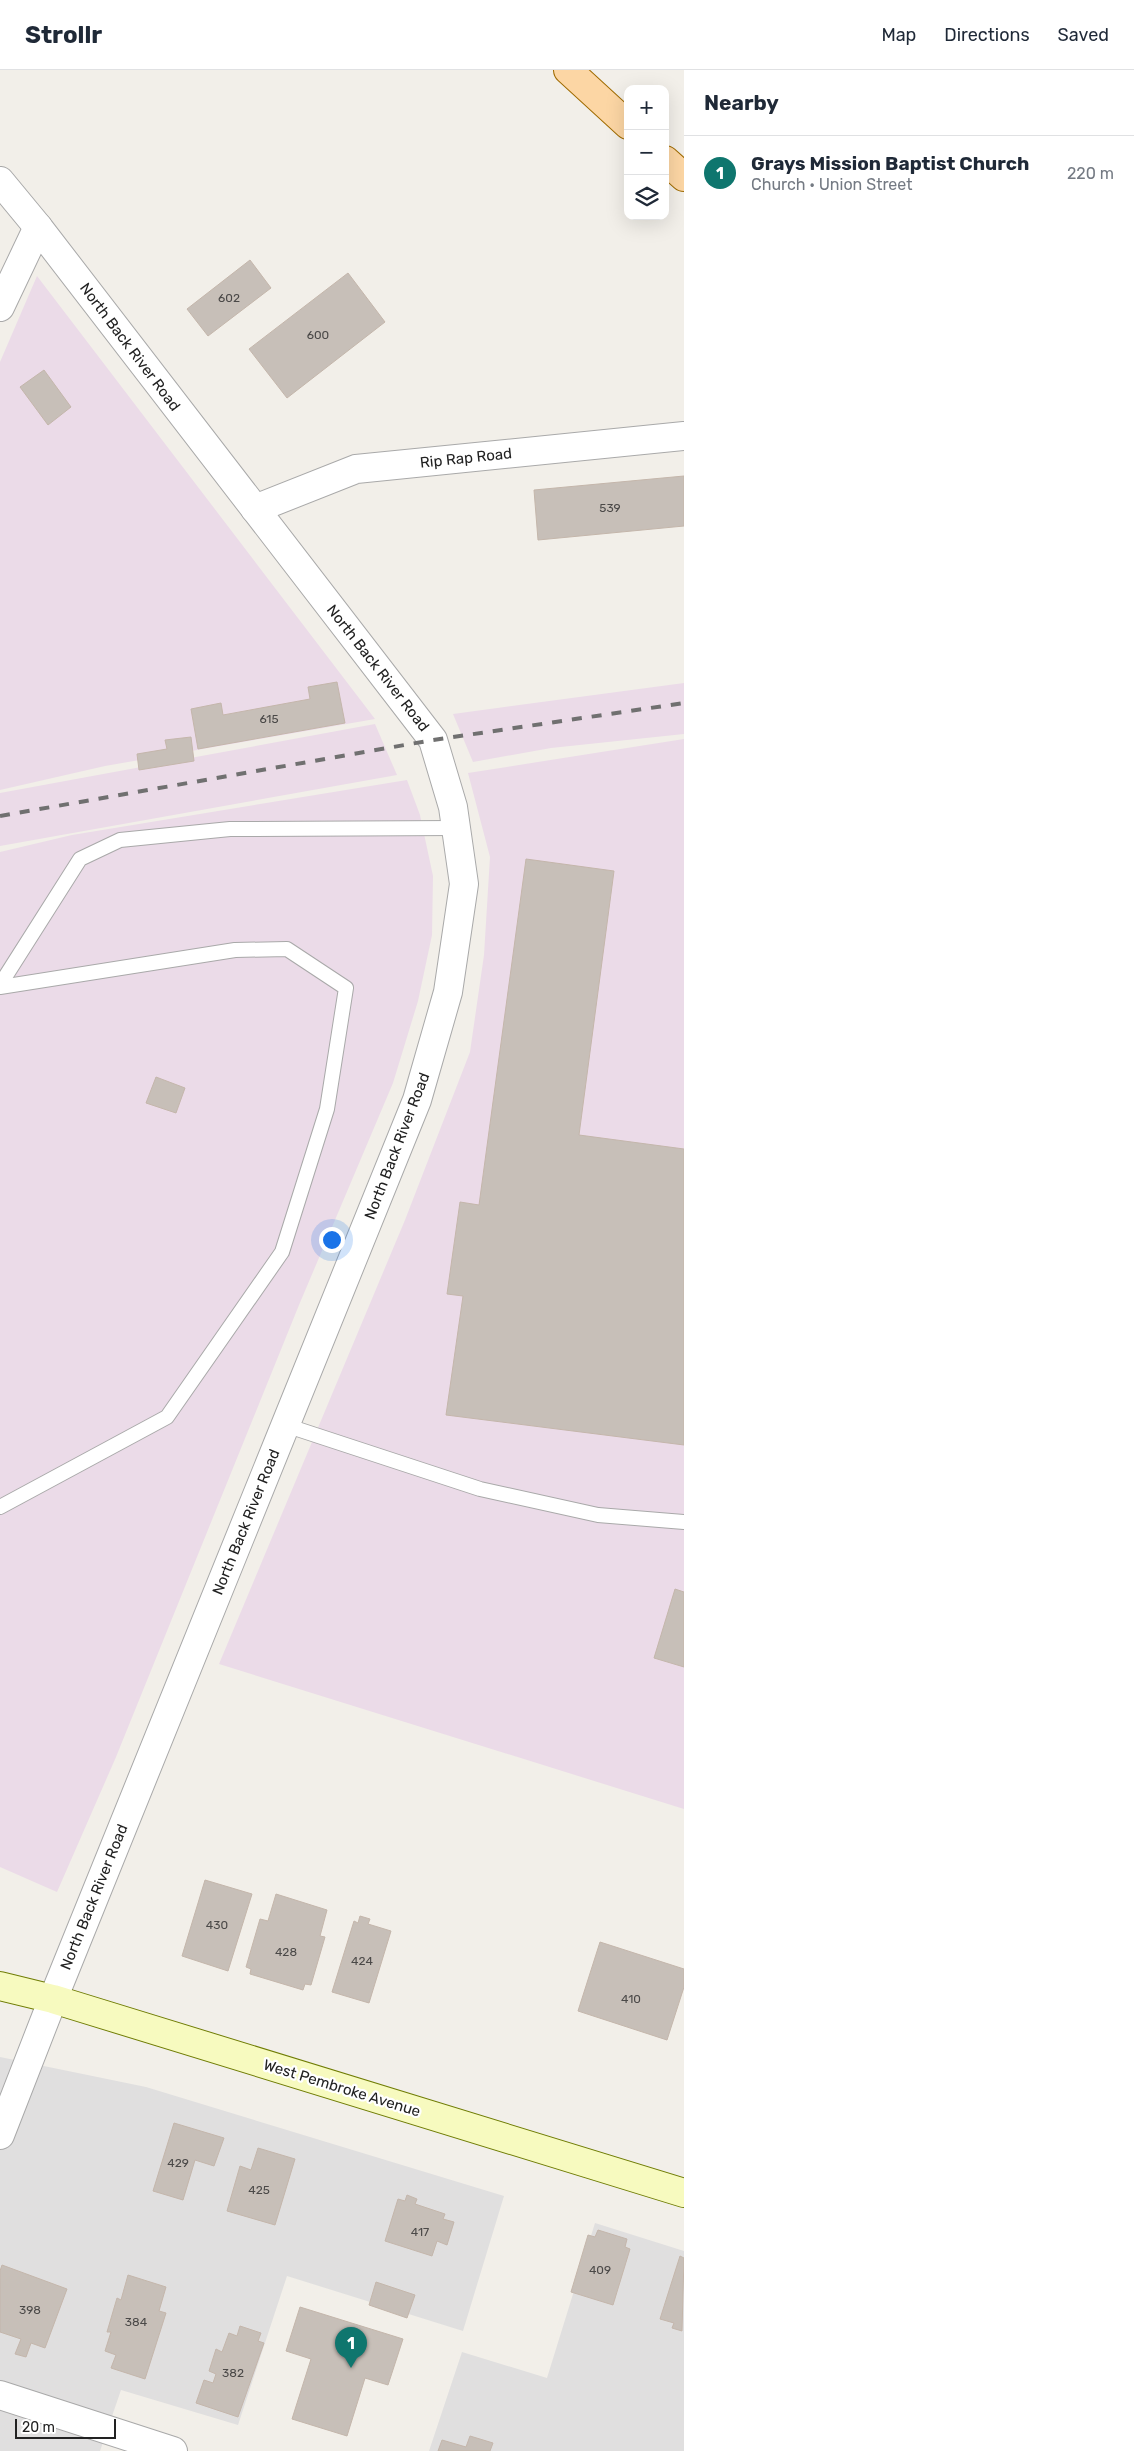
<!DOCTYPE html>
<html lang="en">
<head>
<meta charset="utf-8">
<style>
	body { margin:0; font-family:Rubik,sans-serif; background:#f2f2f3; color:#1f2937 }
	.controls { position:absolute; right:15px; top:15px; display:grid; overflow:hidden; border-radius:10px; box-shadow:0 5px 20px #0002 }
	.controls button { width:45px; height:45px; display:grid; place-items:center; padding:0; border:0; border-bottom:1px solid #e0e1e3; background:#fff; color:#1f2937; font:25px sans-serif }
	.scale { position:absolute; left:15px; bottom:12px; width:101px; box-sizing:border-box; padding-left:5px; border:2px solid #222; border-top:0; font-size:14px; line-height:18px; white-space:nowrap; color:#222; -webkit-text-stroke:4px #fff; paint-order:stroke }
	.you { position:absolute; left:331px; top:1169px; width:18px; height:18px; margin:-12px; border:4px solid #fff; border-radius:50%; background:#1a73e8; box-shadow:0 0 0 8px #1a73e833 }
	.badge { display:grid; place-items:center; width:32px; height:32px; border-radius:50%; background:#0f766e; color:#fff; font-size:16px; font-weight:700 }
	.pin { position:absolute; translate:-50% -41px; filter:drop-shadow(0 1px 2px #0008) }
	.pin::after { content:''; position:absolute; top:26px; width:18px; height:15px; background:inherit; clip-path:polygon(0 0,100% 0,50% 100%) }
	.list { margin:0; padding:0; list-style:none }
	h2 { display:flex; justify-content:space-between; align-items:center; height:65px; margin:0; padding:0 20px; font-size:21px }
	h2 small { font-size:16px; font-weight:400; color:#747a83 }
	.list li { display:grid; grid-template-columns:32px 1fr auto; gap:15px; align-items:center; box-sizing:border-box; height:75px; padding:0 20px; border-top:1px solid #e0e1e3 }
	.list b { display:block; font-size:19px; white-space:nowrap }
	.list p { margin:0; font-size:16px; white-space:nowrap; color:#747a83 }
	.list em { font-size:16px; font-style:normal; color:#747a83 }
	.icon { flex:none; width:28px; height:28px; fill:none; stroke:currentColor; stroke-width:2; stroke-linecap:round; stroke-linejoin:round }
	.map { position:relative; flex:none; width:684px; height:2381px; overflow:hidden }
	header { display:flex; align-items:center; gap:30px; box-sizing:border-box; height:70px; padding:0 25px; background:#fff; border-bottom:1px solid #e0e1e3 }
	header strong { font-size:24px }
	nav { display:flex; gap:28px; margin-inline-start:auto; font-size:18px }
	main { display:flex }
	aside { flex:1; background:#fff }
	.map>svg:first-child { display:block }
</style>
</head>
<body>
<header>
<strong>Strollr</strong>
<nav><a>Map</a><a>Directions</a><a>Saved</a></nav>
</header>
<main>
<div class="map">
<svg width="684" height="2381" viewBox="0 0 684 2381">
	<rect width="100%" height="100%" fill="#f2efe9"/>
	<g fill="#e0dfdf">
		<path d="M0,1987L146,2017L504,2126L463,2261L287,2206L238,2355L121,2320L100,2381H0Z"/>
		<path d="M595,2153L684,2181V2381H429L462,2282L547,2308Z"/>
	</g>
	<g fill="#ebdbe8">
		<path d="M37,206L375,649L105,696L0,720V292Z"/>
		<path d="M684,613V664L551,678L473,692L453,644Z"/>
		<path d="M375,654L397,705L0,776V723Z"/>
		<path d="M684,669V1739L219,1594L405,1150L470,982L484,885L490,787L468,703Z"/>
		<path d="M407,710L420,745L433,806L432,865L418,931L393,1013L299,1235L116,1687L57,1822L0,1797V782L72,765Z"/>
	</g>
	<g fill="#c7bfb8" stroke="#c4b6ab">
		<path d="M250,190L271,218L208,266L187,239Z"/>
		<path d="M348,203L385,252L287,328L249,279Z"/>
		<path d="M44,300L71,337L48,355L20,317Z"/>
		<path d="M684,406V456L538,470L534,420Z"/>
		<path d="M337,612L345,653L198,679L191,639L221,633L223,645L310,629L308,617Z"/>
		<path d="M191,667L194,691L139,700L137,684L167,679L165,670Z"/>
		<path d="M526,789L614,801L579,1065L684,1079V1375L446,1345L463,1226L447,1224L460,1132L479,1135Z"/>
		<path d="M156,1007L185,1018L176,1043L146,1033Z"/>
		<path d="M675,1519L684,1522V1597L654,1588Z"/>
		<path d="M205,1810L252,1824L228,1901L182,1886Z"/>
		<path d="M276,1824L327,1840L320,1866L325,1867L311,1915L305,1914L303,1920L250,1904L251,1899L246,1897L260,1849L268,1851Z"/>
		<path d="M360,1846L370,1849L368,1854L391,1861L369,1933L332,1922L354,1851L358,1853Z"/>
		<path d="M600,1872L684,1899V1917L667,1970L578,1941Z"/>
		<path d="M174,2053L224,2068L214,2096L195,2090L183,2130L153,2121Z"/>
		<path d="M258,2078L295,2089L275,2155L227,2141L240,2096L251,2100Z"/>
		<path d="M407,2125L417,2129L415,2134L445,2144L443,2149L454,2152L447,2175L437,2171L432,2186L385,2171L398,2129L405,2131Z"/>
		<path d="M598,2160L627,2169L625,2177L630,2179L613,2235L571,2222L588,2165L595,2167Z"/>
		<path d="M680,2186L684,2188L682,2261L672,2258L674,2253L660,2249Z"/>
		<path d="M2,2195L67,2219L45,2278L31,2273L26,2287L15,2284L21,2269L0,2262V2201Z"/>
		<path d="M128,2205L166,2217L159,2241L166,2243L145,2309L111,2298L116,2285L105,2281L111,2262H107L117,2228L121,2230Z"/>
		<path d="M376,2212L415,2225L407,2248L369,2235Z"/>
		<path d="M300,2237L403,2269L388,2315L365,2308L347,2366L292,2349L311,2289L286,2281Z"/>
		<path d="M240,2256L261,2263L258,2271L264,2273L238,2347L196,2333L204,2310L213,2313L216,2304L209,2301L216,2279L222,2282L229,2263L237,2266Z"/>
		<path d="M470,2366L493,2373L490,2381H438L442,2370L466,2377Z"/>
	</g>
	<g fill="none" stroke-linecap="round" stroke-linejoin="round">
		<defs>
			<g id="lane">
				<path d="M0,915L80,789L120,770L230,759L456,758"/>
				<path d="M0,917L235,880L287,879L346,918L327,1039L282,1182L167,1347L0,1437"/>
				<path d="M285,1355L480,1419L598,1445L684,1452"/>
			</g>
			<g id="street">
				<path d="M0,111L38,157L433,670L453,737L464,814L448,922L417,1030L53,1929L0,2065"/>
				<path d="M0,237L38,157"/>
				<path d="M255,439L356,399L684,366"/>
				<path d="M0,2325L173,2381"/>
			</g>
			<path id="secondary" d="M0,1916L53,1929L684,2123"/>
			<g id="primary">
				<path d="M568,0L628,55"/>
				<path d="M665,90L684,107"/>
			</g>
		</defs>
		<use href="#lane" stroke="#a9a9a9" stroke-width="16"/>
		<use href="#street" stroke="#a9a9a9" stroke-width="30"/>
		<use href="#secondary" stroke="#707d05" stroke-width="30"/>
		<use href="#primary" stroke="#a06b00" stroke-width="30"/>
		<use href="#lane" stroke="#fff" stroke-width="14"/>
		<use href="#street" stroke="#fff" stroke-width="28"/>
		<use href="#secondary" stroke="#f7fabf" stroke-width="28"/>
		<use href="#primary" stroke="#fcd6a4" stroke-width="28"/>
		<path stroke="#707070" stroke-width="4" stroke-dasharray="10 10" stroke-linecap="butt" d="M0,746L433,670L684,633"/>
	</g>
	<g text-anchor="middle" stroke-width="4.5" stroke-linejoin="round" paint-order="stroke">
		<g font-size="12" fill="#4b4948">
			<text x="229" y="232">602</text>
			<text x="318" y="269">600</text>
			<text x="610" y="442">539</text>
			<text x="269" y="653">615</text>
			<text x="217" y="1859">430</text>
			<text x="286" y="1886">428</text>
			<text x="362" y="1895">424</text>
			<text x="631" y="1933">410</text>
			<text x="178" y="2097">429</text>
			<text x="259" y="2124">425</text>
			<text x="420" y="2166">417</text>
			<text x="600" y="2204">409</text>
			<text x="30" y="2244">398</text>
			<text x="136" y="2256">384</text>
			<text x="233" y="2307">382</text>
		</g>
		<g font-size="15" fill="#222" stroke="#fff">
			<text transform="translate(130 277) rotate(53)" y="5">North Back River Road</text>
			<text transform="translate(466 388) rotate(-6)" y="5">Rip Rap Road</text>
			<text transform="translate(378 598) rotate(52)" y="5">North Back River Road</text>
			<text transform="translate(397 1076) rotate(-69)" y="5">North Back River Road</text>
			<text transform="translate(246 1452) rotate(-68)" y="5">North Back River Road</text>
			<text transform="translate(94 1827) rotate(-68)" y="5">North Back River Road</text>
			<text transform="translate(342 2018) rotate(17)" y="5">West Pembroke Avenue</text>
		</g>
	</g>
</svg>
<div class="controls">
<button>+</button>
<button>−</button>
<button><svg class="icon" aria-label="layers" viewBox="0 0 24 24"><path d="M12 4l9 5-9 5-9-5zM3 14l9 5 9-5"/></svg></button>
</div>
<div class="scale">20 m</div>
<div class="you"></div>
<div class="pin badge" style="left:351px;top:2298px">1</div>
</div>
<aside>
<h2>Nearby<small></small></h2>
<ul class="list">
<li><span class="badge">1</span><div><b>Grays Mission Baptist Church</b><p>Church · Union Street</p></div><em>220 m</em></li>
</ul>
</aside>
</main>
</body>
</html>
